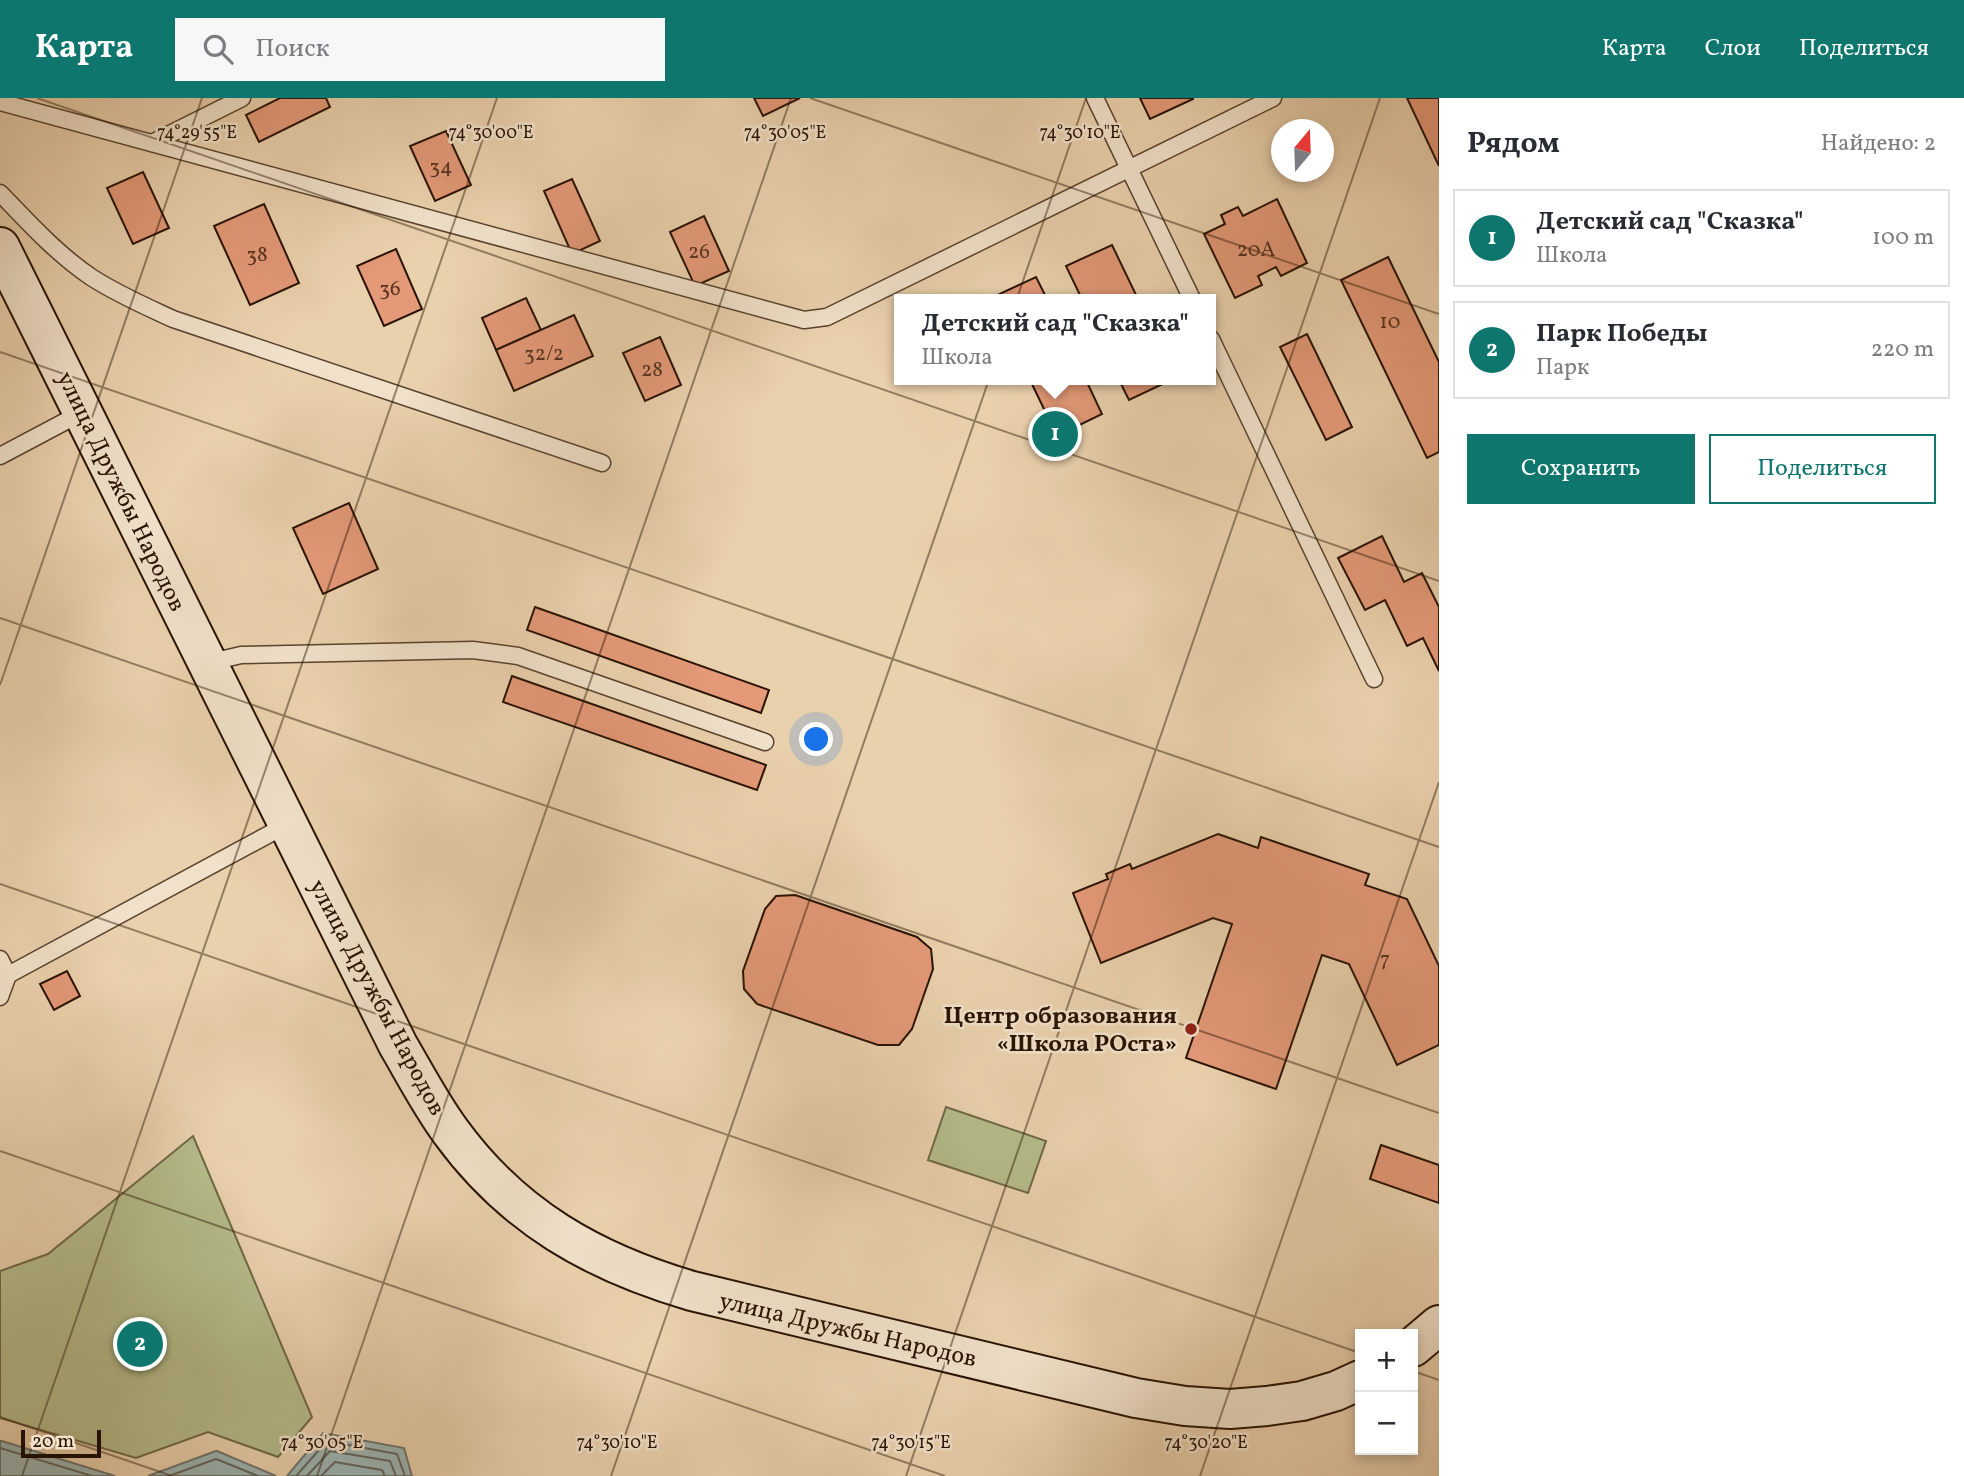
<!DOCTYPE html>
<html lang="ru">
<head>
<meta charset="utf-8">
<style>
	body { margin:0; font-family:Vollkorn,serif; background:#f7f7f7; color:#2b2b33 }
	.controls { position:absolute; right:21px; bottom:21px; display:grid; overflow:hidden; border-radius:0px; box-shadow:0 4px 10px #0003 }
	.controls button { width:63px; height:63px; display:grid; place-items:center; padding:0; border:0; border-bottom:2px solid #e1e1e2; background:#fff; color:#2b2b33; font:35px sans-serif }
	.compass { position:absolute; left:1271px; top:21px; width:63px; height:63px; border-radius:50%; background:#fff; box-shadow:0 4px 10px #0003; rotate:19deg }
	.scale { position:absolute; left:21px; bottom:18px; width:80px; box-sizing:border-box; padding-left:7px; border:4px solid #291303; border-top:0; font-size:19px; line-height:24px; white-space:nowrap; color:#291303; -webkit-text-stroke:5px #f1e1ca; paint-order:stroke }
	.you { position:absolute; left:817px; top:642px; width:24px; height:24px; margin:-18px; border:5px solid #fff; border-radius:50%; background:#1a73e8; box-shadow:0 0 0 10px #1a73e833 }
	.badge { display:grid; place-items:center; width:46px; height:46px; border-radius:50%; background:#0f766e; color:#fff; font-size:23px; font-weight:700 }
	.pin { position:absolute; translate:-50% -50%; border:4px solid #fff; box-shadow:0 2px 7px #0006 }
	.popup { position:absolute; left:894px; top:196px; width:322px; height:91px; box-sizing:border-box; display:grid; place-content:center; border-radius:0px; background:#fff; filter:drop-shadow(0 2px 5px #0005); font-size:23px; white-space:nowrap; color:#7c7c81 }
	.popup b { font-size:26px; color:#2b2b33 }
	.popup::after { content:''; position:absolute; left:50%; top:100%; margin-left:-14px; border:14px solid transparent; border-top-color:#fff }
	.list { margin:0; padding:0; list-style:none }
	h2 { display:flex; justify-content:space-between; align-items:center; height:91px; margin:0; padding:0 28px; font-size:30px }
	h2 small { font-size:23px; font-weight:400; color:#7c7c81 }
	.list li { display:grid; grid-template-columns:46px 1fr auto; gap:21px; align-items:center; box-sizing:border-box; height:98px; margin:0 14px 14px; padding:0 14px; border:2px solid #e1e1e2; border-radius:0px }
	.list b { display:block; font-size:26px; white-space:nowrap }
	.list p { margin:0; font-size:23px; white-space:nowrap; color:#7c7c81 }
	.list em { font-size:23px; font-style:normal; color:#7c7c81 }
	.actions { display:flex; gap:14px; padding:21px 28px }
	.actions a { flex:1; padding:16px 0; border:2px solid #0f766e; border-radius:0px; text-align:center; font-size:24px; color:#0f766e }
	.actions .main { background:#0f766e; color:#fff }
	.icon { flex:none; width:38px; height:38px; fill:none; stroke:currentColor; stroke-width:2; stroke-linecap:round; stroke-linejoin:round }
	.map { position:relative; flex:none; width:1439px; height:1378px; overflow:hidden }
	header { display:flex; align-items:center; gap:42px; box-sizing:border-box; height:98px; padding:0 35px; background:#0f766e; color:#fff }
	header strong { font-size:33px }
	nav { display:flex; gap:38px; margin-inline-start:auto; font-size:24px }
	.search { width:490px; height:63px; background:#f7f7f7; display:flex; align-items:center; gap:18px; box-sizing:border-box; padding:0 24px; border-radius:0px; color:#7c7c81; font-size:26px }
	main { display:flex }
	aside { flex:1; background:#fff }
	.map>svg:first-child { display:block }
</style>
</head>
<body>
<header>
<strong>Карта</strong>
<div class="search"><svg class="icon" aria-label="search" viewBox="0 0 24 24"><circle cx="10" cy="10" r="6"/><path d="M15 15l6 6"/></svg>Поиск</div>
<nav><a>Карта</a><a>Слои</a><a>Поделиться</a></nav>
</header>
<main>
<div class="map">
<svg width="1439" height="1378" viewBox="0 0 1439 1378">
	<rect width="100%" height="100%" fill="#ead1ad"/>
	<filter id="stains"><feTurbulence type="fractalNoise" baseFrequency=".00286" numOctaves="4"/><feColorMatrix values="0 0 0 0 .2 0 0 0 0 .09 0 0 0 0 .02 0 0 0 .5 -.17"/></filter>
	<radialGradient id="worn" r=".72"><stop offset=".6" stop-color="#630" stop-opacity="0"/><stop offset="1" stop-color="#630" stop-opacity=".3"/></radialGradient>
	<g fill="#b5bc8b" stroke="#6f6847" stroke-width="2">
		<path d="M946,1009L1046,1043L1028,1095L928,1062Z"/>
		<path d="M193,1038L312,1319L278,1359L208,1334L136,1360L0,1320V1173L48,1156Z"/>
	</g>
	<g fill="#9bb5b4" stroke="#6d746d" stroke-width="2">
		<path d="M323,1335L404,1350L412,1378H287Z"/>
		<path d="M0,1343H2L115,1378H0Z"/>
		<path d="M217,1353L276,1378H148L216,1353Z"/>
	</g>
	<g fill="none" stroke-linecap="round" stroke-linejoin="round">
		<g stroke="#62645c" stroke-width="2">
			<path d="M0,1350L92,1378"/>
			<path d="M169,1378L216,1361L258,1378"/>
			<path d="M296,1378L327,1343L397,1356L405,1378"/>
			<path d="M307,1378L330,1353L390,1363L396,1378"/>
			<path d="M321,1378L335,1364L382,1372L385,1378"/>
		</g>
	</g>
	<g fill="#e49978" stroke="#291303" stroke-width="2">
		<path d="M280,0H326L330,9L259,44L246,17Z"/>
		<path d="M754,0H800L763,18Z"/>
		<path d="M1140,0H1193V1L1150,21Z"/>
		<path d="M1407,0H1439V68Z"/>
		<path d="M446,33L471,87L435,103L410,48Z"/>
		<path d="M143,74L169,130L133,146L107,90Z"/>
		<path d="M572,81L600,143L572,156L544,93Z"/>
		<path d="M1277,101L1307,165L1281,178L1276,169L1258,178L1262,187L1235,200L1204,136L1225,126L1221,117L1238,109L1243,118Z"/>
		<path d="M264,106L299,185L250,207L214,128Z"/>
		<path d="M704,118L729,173L695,188L670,134Z"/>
		<path d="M1112,147L1138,201H1072L1080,197L1066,168Z"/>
		<path d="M396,151L422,211L384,228L357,168Z"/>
		<path d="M1388,159L1439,264V354L1427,360L1341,182Z"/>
		<path d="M1036,179L1047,201H992L991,200Z"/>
		<path d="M526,200L541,232L496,252L482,220Z"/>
		<path d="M574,217L593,258L514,293L496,252Z"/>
		<path d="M1307,236L1352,329L1326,342L1280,249Z"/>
		<path d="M660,239L681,287L645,303L623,255Z"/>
		<path d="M1030,282H1086L1102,316L1057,338Z"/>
		<path d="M1119,282H1171L1129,302Z"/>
		<path d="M349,405L378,471L323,496L293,430Z"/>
		<path d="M1382,438L1404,484L1422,475L1439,509V573L1423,540L1407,548L1385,502L1365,512L1338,460Z"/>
		<path d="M535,509L769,592L761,615L527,532Z"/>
		<path d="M512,578L766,667L757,692L503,604Z"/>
		<path d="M1218,736L1258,750L1261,739L1369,776L1365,787L1407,801L1439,868V947L1397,967L1349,866L1322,857L1276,991L1186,960L1232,826L1213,820L1101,865L1073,795L1108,781L1106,776L1130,766L1132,771Z"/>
		<path d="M795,797L917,839L931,851L933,871L912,931L899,947H878L757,906L744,891L743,873L765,811L776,798Z"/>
		<path d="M67,873L80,898L54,912L40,886Z"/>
		<path d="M1381,1047L1439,1067V1105L1370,1081Z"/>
	</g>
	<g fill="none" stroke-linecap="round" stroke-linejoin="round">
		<defs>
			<g id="lane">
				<path d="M1095,0L1192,201"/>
				<path d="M0,4L804,222L827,219L1273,0"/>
				<path d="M152,45L242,0"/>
				<path d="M0,95C28,124 57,156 91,179C117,196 145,208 173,221L602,365"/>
				<path d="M1211,241L1374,581"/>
				<path d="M0,358L83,314"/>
				<path d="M207,565L241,557L473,552L518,558L765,644"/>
				<path d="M0,861L8,877L288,726"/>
				<path d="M0,899L8,877"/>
			</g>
			<g id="secondary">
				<path d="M0,149L398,947C415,976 431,1007 451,1034C513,1119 593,1164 692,1193L1136,1300L1185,1308L1230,1311L1267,1308L1302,1303L1336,1293L1360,1282"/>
				<path d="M1413,1249L1439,1227"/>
			</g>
		</defs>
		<use href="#lane" stroke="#59422e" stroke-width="19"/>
		<use href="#secondary" stroke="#291303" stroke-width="42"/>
		<use href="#lane" stroke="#f1e1ca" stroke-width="16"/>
		<use href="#secondary" stroke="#f1e1ca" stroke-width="38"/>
	</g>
	<path fill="none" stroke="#291303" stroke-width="2" stroke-opacity="0.45" d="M37,0L1439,483M810,0L1439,216M0,254L1439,749M0,520L1439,1015M0,587L202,0M0,786L1360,1255M0,1053L945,1378M1413,1273L1439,1282M0,1319L172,1378M22,1378L497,0M317,1378L791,0M611,1378L1086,0M906,1378L1380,0M1200,1378L1439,684"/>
	<circle fill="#8f2418" stroke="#f1e1ca" stroke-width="2.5" cx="1191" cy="931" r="7"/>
	<g text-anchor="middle" stroke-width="5" stroke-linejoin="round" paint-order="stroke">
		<g font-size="21" fill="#583420">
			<text x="441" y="75">34</text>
			<text x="1256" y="158">20А</text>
			<text x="699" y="160">26</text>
			<text x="257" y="163">38</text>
			<text x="390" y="197">36</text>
			<text x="1390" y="230">10</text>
			<text x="544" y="262">32/2</text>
			<text x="652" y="278">28</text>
			<text x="1385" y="868">7</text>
		</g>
		<g font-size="24" fill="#291303" stroke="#f1e1ca">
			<text transform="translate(122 393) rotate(64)" y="8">улица Дружбы Народов</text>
			<text transform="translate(378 899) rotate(62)" y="8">улица Дружбы Народов</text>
			<text transform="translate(848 1231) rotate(13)" y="8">улица Дружбы Народов</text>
		</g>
		<g font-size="24" font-weight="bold" fill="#291303" stroke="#f1e1ca" text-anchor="end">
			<text x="1177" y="925">Центр образования<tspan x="1177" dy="28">«Школа РОста»</tspan></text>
		</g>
	</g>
	<g font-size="18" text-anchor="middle" fill="#291303" stroke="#f1e1ca" stroke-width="5" stroke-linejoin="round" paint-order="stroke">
		<text x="491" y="40">74°30'00"E</text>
		<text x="785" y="40">74°30'05"E</text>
		<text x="1080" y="40">74°30'10"E</text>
		<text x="197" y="40">74°29'55"E</text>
		<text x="322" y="1350">74°30'05"E</text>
		<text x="617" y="1350">74°30'10"E</text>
		<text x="911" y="1350">74°30'15"E</text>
		<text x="1206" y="1350">74°30'20"E</text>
	</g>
	<rect width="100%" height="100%" filter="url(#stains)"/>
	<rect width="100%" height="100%" fill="url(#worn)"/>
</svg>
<div class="controls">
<button>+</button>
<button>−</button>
</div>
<svg class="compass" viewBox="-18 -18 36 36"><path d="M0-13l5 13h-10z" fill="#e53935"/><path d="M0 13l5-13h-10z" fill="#7c7c81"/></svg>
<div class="scale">20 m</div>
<div class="you"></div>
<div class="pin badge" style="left:1055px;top:336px">1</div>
<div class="popup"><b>Детский сад &quot;Сказка&quot;</b>Школа</div>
<div class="pin badge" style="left:140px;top:1246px">2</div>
</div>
<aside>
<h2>Рядом<small>Найдено: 2</small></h2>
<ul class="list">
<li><span class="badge">1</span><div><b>Детский сад &quot;Сказка&quot;</b><p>Школа</p></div><em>100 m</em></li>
<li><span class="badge">2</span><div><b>Парк Победы</b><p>Парк</p></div><em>220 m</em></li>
</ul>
<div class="actions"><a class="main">Сохранить</a><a>Поделиться</a></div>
</aside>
</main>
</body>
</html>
